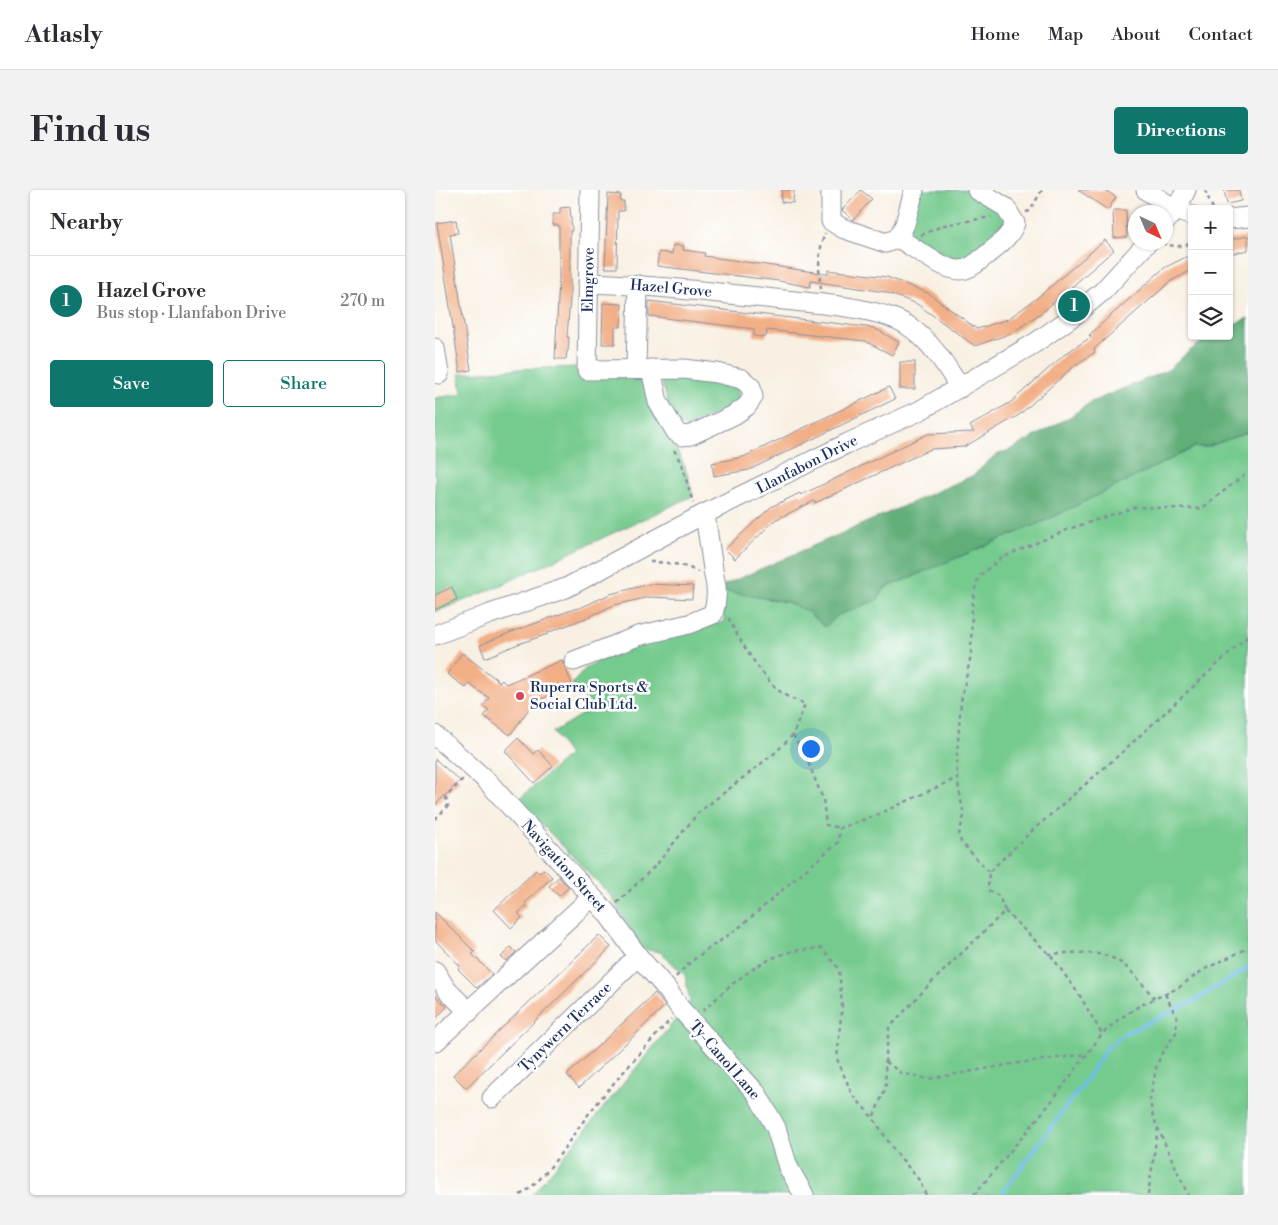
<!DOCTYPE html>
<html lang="en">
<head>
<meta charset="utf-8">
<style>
	body { margin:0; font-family:"Libre Bodoni",serif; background:#f2f2f3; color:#2b2b33 }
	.controls { position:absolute; right:15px; top:15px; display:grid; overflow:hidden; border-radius:5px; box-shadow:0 1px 4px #0004 }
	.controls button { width:45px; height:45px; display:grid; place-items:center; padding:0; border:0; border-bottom:1px solid #e1e1e2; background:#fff; color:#2b2b33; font:25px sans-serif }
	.compass { position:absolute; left:693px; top:15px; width:45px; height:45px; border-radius:50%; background:#fff; box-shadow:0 1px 4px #0004; rotate:136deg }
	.you { position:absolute; left:375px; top:558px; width:18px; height:18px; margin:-12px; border:4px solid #fff; border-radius:50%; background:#1a73e8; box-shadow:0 0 0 8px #1a73e833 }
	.badge { display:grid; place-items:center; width:32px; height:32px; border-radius:50%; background:#0f766e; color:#fff; font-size:16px; font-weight:700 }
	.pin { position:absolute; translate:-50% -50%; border:2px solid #fff; box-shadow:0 1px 5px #0006 }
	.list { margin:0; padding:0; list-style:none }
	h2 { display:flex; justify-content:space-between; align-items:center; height:65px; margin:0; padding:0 20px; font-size:21px }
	h2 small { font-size:16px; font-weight:400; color:#7c7c81 }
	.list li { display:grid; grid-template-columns:32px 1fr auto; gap:15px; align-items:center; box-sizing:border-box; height:90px; padding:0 20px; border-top:1px solid #e1e1e2 }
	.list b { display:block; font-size:19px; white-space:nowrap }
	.list p { margin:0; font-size:16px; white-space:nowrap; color:#7c7c81 }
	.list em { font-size:16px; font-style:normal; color:#7c7c81 }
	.actions { display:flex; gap:10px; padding:15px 20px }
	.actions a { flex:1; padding:11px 0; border:1px solid #0f766e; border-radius:5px; text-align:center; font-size:18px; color:#0f766e }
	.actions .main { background:#0f766e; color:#fff }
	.icon { flex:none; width:28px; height:28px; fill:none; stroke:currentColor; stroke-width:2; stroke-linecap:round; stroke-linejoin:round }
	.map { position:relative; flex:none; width:813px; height:1005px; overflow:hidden; border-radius:5px }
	header { display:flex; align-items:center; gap:30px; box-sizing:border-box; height:70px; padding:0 25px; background:#fff; border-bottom:1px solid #e1e1e2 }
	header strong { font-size:24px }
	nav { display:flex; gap:28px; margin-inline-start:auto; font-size:18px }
	.intro { display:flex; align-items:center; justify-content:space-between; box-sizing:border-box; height:120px; padding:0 30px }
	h1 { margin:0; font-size:35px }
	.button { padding:12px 22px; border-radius:5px; background:#0f766e; color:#fff; font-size:18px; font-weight:700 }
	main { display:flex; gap:30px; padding:0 30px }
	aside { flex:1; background:#fff; border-radius:5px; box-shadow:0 1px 4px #0004 }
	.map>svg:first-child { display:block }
</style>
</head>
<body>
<header>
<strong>Atlasly</strong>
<nav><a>Home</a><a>Map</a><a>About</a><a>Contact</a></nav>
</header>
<div class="intro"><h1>Find us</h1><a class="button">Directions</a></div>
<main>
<aside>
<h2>Nearby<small></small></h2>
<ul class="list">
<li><span class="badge">1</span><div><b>Hazel Grove</b><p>Bus stop · Llanfabon Drive</p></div><em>270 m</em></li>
</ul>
<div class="actions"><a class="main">Save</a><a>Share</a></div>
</aside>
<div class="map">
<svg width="813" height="1005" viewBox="0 0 813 1005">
	<rect width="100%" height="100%" fill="#fff"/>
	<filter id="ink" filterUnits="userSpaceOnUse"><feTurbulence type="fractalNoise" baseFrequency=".02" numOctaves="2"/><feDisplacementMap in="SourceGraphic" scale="10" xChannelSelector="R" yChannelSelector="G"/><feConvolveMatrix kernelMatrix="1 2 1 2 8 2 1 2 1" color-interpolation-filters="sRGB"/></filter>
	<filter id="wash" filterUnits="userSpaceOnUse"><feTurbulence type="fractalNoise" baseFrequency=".0096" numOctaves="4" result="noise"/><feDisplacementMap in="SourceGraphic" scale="20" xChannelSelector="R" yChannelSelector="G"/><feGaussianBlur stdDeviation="1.12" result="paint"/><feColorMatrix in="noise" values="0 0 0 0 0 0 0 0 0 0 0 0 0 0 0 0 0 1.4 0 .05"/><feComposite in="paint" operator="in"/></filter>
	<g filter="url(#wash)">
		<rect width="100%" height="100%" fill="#f8f0e2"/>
		<g fill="#75ca8d" stroke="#487c76">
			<path d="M479,0H542L580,33L536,77L475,55L470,34Z"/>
			<path d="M142,177V186L196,185L205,188L250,277L258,306L53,401L0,422V208L27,204L24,184L79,179Z"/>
			<path d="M236,184L302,196L304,207L301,214L250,238L237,229L227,192Z"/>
			<path d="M813,242V1005H97L255,812L250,785L225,762L207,759L175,705L83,610L134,565L118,542L159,517L137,494L152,477L194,457L289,432L288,401L352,412L373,422L390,437L403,425L442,410L450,398L614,329L760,257H772Z"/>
		</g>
		<path fill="#60ae78" stroke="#3e6e6b" d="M813,128V242L772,257H760L614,329L450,398L442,410L403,425L390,437L373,422L352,412L288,401L287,396L539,285L559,266L579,258L636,226L656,212L733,180L753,162L775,146H794V136Z"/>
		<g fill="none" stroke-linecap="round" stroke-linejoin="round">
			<path stroke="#6ebde9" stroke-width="4" d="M566,1005L645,898L672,858L691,843L757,812L813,778"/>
		</g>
		<g id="blocks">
			<g fill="#f2af86">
				<path d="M347,0H359L358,13L346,12Z"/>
				<path d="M426,0L437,9L418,30L407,20Z"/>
				<path d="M643,0H670L681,7L673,20Z"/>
				<path d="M789,0H804L806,11L792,14Z"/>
				<path d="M173,4L186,5L185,11H189V21H183L182,78H170Z"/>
				<path d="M135,17L137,41H135V109L132,147H134L133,161H132L131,169H120L124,90V35H118V24H125V18Z"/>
				<path d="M678,20H691L692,47L679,48Z"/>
				<path d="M21,30L23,43L15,44L36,180L25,182L2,33Z"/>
				<path d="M813,46V60L794,64V50Z"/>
				<path d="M670,50L679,60L610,120L577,143L540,156L482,114L450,102L376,91L375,97L344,91L222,76L224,62L237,64L238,55L249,56L248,60L270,63L269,66L393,84V80L452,87L493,103L542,139L573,129L602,108Z"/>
				<path d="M753,66L757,72V80L736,91L659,159L660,162L639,176L584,225L529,257L496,259L380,313L379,311L340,330L300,369L290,359L336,317L365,303L366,305L493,244L539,242L535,236L576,212L630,164L656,147L654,145L729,78Z"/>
				<path d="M214,111L439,138L464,152L457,165L430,151L332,140L331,147L319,146V139L214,126Z"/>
				<path d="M168,113L187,114L186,137H180V154H167Z"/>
				<rect x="465" y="172" width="15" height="27"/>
				<path d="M454,197L460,209L314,280L279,286L277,273L308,267Z"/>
				<path d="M215,394L258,396L257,409L215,407L179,415L156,426L112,443L113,444L83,454L50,468L45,455L74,443L142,418L143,419L175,404Z"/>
				<path d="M17,397L22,409L0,420V405Z"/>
				<path d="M27,463L65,492L67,490L71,494L127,470L137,494L129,500L99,512L75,545L49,526L54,520L48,516L54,508L34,494L31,498L12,484Z"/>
				<path d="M83,548L98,564L103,560L118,576L99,593L70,561Z"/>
				<path d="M0,569L25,591L0,615Z"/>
				<path d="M109,679L117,687L90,713L92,716L83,723L87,728L76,738L59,720L101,680L104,683Z"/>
				<path d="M124,687L134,697L124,706L114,696Z"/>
				<path d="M0,722L40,762L37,764L57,784L42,798L23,779L25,776L0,750Z"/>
				<path d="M164,745L176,757L31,898L18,885Z"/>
				<path d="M76,757L81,762L71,771L66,767Z"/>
				<path d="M220,803L230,816L144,898L132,885Z"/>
				<path d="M0,805L12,817L0,829Z"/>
			</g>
		</g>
	</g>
	<g filter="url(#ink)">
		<use href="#blocks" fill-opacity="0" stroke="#8a90a0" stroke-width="1"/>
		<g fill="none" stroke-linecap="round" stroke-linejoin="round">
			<defs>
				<g id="minor">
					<path d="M155,0L152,180L249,179L282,183L307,189L316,197L318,207L312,216L299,225L256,245L247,246L241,242L223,212L216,179"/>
					<path d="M396,0V31L407,38L451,53L463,48L470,34L479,0"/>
					<path d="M711,0L741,20L757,26"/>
					<path d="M794,29L813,27"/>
					<path d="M730,32L741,20L751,0"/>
					<path d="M463,48C479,57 507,80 525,80C536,80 547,68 555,62C565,54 576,45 580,33L570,17L542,0"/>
					<path d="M153,93C219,95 284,103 350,110C383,114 444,117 472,135C496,151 511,175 525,198"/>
					<path d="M0,158L4,184"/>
					<path d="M201,179L203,95"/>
					<path d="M0,445L55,424L131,398L263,327L413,253L484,221L600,153L637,127L668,101L713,52"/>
					<path d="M139,471L203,446L254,434L278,424C282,411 283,399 279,386L270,324"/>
					<path d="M0,545L52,591L172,723L203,766L231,798L245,818L322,904L341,938L353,977L369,1005"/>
					<path d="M0,781L12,800L34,822"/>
					<path d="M0,852L157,707"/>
					<path d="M57,908L203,766"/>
				</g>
			</defs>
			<use href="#minor" stroke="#8a90a0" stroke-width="21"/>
			<g stroke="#8a90a0" stroke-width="2.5" stroke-dasharray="4 4" stroke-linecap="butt">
				<path d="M770,0L778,19"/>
				<path d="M591,22L595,21L607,0"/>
				<path d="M486,45L509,35L556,27"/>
				<path d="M727,53C737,57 747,57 757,53"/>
				<path d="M386,99C383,79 383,63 390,43"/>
				<path d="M239,260L247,275L258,313"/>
				<path d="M215,372C230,372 249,374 263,382"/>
				<path d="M358,545L371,567L388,609L391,635L405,638"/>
				<path d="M0,629L13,616L11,607L28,589"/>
				<path d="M554,682L526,652L524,644L529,626L522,588V565L526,511L536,465L537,416L541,394L545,385L566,368L634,339L700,317L766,319L813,282"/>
				<path d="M182,713L222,674L263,623L341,562L358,545L370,514C363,511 354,508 348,504C328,489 304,450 293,427"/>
				<path d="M570,721L617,767L645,806L667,844"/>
				<path d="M613,764C626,763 659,761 672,766C692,772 707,794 720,809"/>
				<path d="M241,787C259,765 285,753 307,735C339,708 370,679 403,653L405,638L442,625L522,588"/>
				<path d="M730,804L742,828L741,843L727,863L721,878L715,910L718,927L753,1005"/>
				<path d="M268,821C294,796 323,769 359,761C368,759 378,759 387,758L404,779L407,815L402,869L417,904L438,928"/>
				<path d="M451,872L466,883L493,889L577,874L653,864"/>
				<path d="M85,1005C114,988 134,948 156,921C181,889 209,859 236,829"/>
				<path d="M491,1005L484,990L459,960L438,928L451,897L450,872L454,838L492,797L570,721L564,706L553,700L554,682L599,639L684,565L813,446"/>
				<path d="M539,1005L613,916L667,844L683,830L704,816L743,798L768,780L813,758"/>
				<path d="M713,1005L723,937"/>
			</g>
			<use href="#minor" stroke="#fff" stroke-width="19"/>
		</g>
	</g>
	<circle fill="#d1495b" stroke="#fff" stroke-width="2" cx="85" cy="506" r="5"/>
	<g text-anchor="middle" stroke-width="5" stroke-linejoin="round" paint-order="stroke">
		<g font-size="15" fill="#1b2f5e" stroke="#fff">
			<text transform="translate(153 90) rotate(-89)" y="5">Elmgrove</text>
			<text transform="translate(236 98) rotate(5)" y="5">Hazel Grove</text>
			<text transform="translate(372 274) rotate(-27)" y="5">Llanfabon Drive</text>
			<text transform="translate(129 676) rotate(48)" y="5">Navigation Street</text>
			<text transform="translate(130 837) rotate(-44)" y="5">Tynywern Terrace</text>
			<text transform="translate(290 870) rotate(49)" y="5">Ty-Canol Lane</text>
		</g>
		<g font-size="15" fill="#1b2f5e" stroke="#fff" text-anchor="start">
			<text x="95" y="502">Ruperra Sports &amp;<tspan x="95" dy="17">Social Club Ltd.</tspan></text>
		</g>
	</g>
</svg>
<div class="controls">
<button>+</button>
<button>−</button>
<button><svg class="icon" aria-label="layers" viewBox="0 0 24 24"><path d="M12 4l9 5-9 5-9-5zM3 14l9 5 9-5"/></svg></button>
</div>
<svg class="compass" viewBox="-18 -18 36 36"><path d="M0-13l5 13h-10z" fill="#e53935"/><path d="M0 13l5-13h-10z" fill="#7c7c81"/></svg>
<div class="you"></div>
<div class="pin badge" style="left:639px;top:116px">1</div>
</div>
</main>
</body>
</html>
